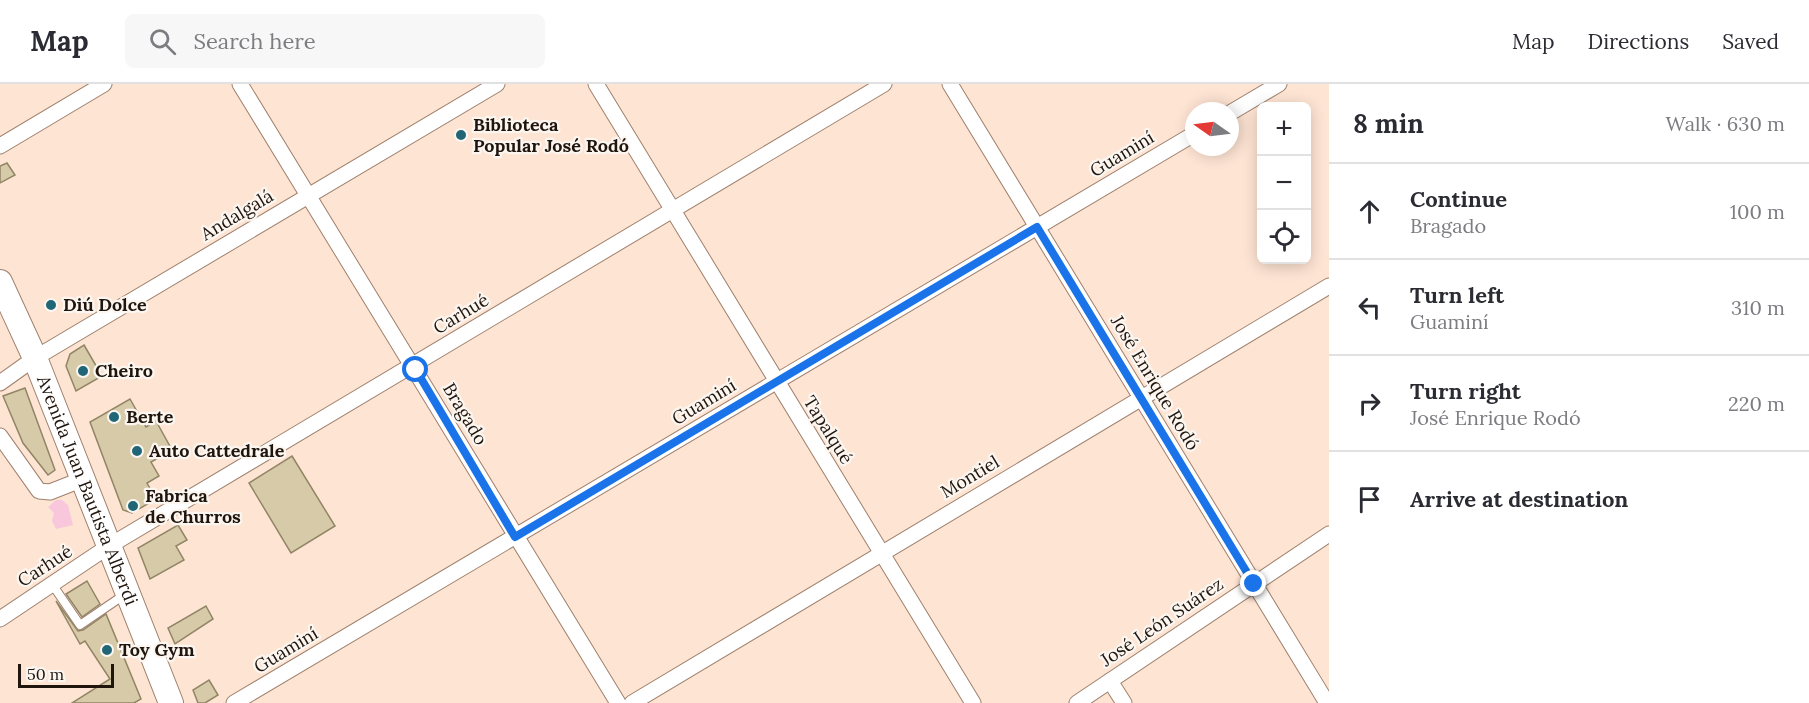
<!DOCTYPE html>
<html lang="en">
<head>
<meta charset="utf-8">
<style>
	body { margin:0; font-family:Lora,serif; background:#f7f7f7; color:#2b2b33 }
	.controls { position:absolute; right:18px; top:18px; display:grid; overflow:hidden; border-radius:9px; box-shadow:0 3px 15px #0003 }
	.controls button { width:54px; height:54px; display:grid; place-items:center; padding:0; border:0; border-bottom:2px solid #e1e1e2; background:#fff; color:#2b2b33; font:30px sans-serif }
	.compass { position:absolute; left:1185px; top:18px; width:54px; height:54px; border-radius:50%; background:#fff; box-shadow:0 3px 15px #0003; rotate:284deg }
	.scale { position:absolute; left:18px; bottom:15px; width:96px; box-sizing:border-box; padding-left:6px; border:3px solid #20150d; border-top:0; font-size:16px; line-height:21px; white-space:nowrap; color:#20150d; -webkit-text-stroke:4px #fcf6f1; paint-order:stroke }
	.stop { position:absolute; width:18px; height:18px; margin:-14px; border:4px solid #1a73e8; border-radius:50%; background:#fff }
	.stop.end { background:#1a73e8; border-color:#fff; box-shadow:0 2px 6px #0008 }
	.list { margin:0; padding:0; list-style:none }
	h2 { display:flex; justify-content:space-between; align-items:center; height:78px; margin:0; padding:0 24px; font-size:26px }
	h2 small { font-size:20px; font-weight:400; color:#7c7c81 }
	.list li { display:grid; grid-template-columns:39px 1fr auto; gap:18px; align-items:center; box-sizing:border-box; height:96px; padding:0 24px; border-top:2px solid #e1e1e2 }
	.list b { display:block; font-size:22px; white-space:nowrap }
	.list p { margin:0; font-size:20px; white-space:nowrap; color:#7c7c81 }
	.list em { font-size:20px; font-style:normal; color:#7c7c81 }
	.icon { flex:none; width:33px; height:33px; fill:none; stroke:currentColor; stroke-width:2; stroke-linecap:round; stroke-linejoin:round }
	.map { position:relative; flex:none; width:1329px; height:619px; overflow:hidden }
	header { display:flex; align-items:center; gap:36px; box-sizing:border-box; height:84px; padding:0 30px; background:#fff; border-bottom:2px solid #e1e1e2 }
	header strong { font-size:28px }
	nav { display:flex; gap:33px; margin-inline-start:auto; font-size:21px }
	.search { width:420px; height:54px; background:#f7f7f7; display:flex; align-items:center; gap:15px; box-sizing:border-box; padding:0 21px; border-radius:9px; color:#7c7c81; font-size:22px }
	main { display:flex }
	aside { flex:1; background:#fff }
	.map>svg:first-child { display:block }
</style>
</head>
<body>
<header>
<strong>Map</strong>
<div class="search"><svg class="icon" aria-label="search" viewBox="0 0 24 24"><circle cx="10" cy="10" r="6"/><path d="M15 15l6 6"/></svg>Search here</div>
<nav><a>Map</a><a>Directions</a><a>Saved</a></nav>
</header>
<main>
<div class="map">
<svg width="1329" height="619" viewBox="0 0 1329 619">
	<rect width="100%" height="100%" fill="#fee4d3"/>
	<path fill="#f8c7db" d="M56,416H62L68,421L73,441L56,445L52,437L54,429L48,423Z"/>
	<g fill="#d7caa9" stroke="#918566" stroke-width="1.5">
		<path d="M7,79L15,91L0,99V82Z"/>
		<path d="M84,261L102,292L76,307L66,282L70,270Z"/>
		<path d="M25,304L55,386L48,391L23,359L3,312Z"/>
		<path d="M130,315L146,343L156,337L172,366L151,378L159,392L147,399L156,415L132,429L123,426L90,338Z"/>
		<path d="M292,372L335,442L291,469L249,399Z"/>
		<path d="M178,441L187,456L176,462L184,476L150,495L138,464Z"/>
		<path d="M87,497L100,520L82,533L66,510Z"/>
		<path d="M56,517L78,547L83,546L106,530L141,615L134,619H72L110,595L85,557L80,560Z"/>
		<path d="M206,522L213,535L175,560L168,544Z"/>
		<path d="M209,596L218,611L205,619H198L193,606Z"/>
	</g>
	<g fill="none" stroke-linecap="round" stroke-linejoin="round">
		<defs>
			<path id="service" d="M52,500L80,541L124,511"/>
			<g id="minor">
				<path d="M240,0L618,619"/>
				<path d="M596,0L973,619"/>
				<path d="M950,0L1327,619"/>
				<path d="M1230,29L1279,0"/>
				<path d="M0,62L104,0"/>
				<path d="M0,299L35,274L497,0"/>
				<path d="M0,352L39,407L50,408L83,395"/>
				<path d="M0,535L109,462L884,0"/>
				<path d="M1110,597L1124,619"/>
				<path d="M234,619L1194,50"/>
				<path d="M632,619L1329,202"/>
				<path d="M1077,619L1329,450"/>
			</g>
			<g id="primary">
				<path id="s1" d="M0,198L35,274L171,619"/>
			</g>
		</defs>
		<use href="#service" stroke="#9f816d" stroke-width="10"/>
		<use href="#minor" stroke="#9f816d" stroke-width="17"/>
		<use href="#primary" stroke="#9f816d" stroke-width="26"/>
		<use href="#service" stroke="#fff" stroke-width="8"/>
		<use href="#minor" stroke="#fff" stroke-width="15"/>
		<use href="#primary" stroke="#fff" stroke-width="24"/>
	</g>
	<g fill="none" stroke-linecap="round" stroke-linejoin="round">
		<path stroke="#1a73e8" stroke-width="8" d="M416,286L515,453L1037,143L1254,500"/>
	</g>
	<g fill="#216677" stroke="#fcf6f1" stroke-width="2">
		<circle cx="461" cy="51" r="6"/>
		<circle cx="51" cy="221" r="6"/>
		<circle cx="83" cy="287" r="6"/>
		<circle cx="114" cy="333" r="6"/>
		<circle cx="137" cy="367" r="6"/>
		<circle cx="133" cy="422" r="6"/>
		<circle cx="107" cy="566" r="6"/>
	</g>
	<g text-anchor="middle" stroke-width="4.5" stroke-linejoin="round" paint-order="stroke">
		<g font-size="18" font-weight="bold" fill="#20150d" stroke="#fcf6f1" text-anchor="start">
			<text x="473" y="47">Biblioteca<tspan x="473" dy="21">Popular José Rodó</tspan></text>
			<text x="63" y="227">Diú Dolce</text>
			<text x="95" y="293">Cheiro</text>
			<text x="126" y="339">Berte</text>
			<text x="149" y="373">Auto Cattedrale</text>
			<text x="145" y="418">Fabrica<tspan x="145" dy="21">de Churros</tspan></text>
			<text x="119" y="572">Toy Gym</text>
		</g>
		<g font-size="18" fill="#20150d" stroke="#fcf6f1">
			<text transform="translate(1122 70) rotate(-31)" y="6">Guaminí</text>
			<text transform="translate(237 131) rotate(-31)" y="6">Andalgalá</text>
			<text transform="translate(461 230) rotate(-31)" y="6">Carhué</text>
			<text transform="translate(1155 299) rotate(59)" y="6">José Enrique Rodó</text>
			<text transform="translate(704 318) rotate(-31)" y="6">Guaminí</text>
			<text transform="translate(465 330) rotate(59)" y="6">Bragado</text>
			<text transform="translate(828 346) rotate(58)" y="6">Tapalqué</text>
			<text transform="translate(970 393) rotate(-31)" y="6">Montiel</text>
			<text dy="6" stroke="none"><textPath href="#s1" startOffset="226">Avenida Juan Bautista Alberdi</textPath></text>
			<text transform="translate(45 482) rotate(-33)" y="6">Carhué</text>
			<text transform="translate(1162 538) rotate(-34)" y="6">José León Suárez</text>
			<text transform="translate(286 566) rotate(-31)" y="6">Guaminí</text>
		</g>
	</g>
</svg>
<div class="controls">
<button>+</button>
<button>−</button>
<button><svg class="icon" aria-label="locate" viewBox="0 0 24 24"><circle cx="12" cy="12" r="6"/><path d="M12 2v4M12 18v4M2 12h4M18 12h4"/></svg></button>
</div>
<svg class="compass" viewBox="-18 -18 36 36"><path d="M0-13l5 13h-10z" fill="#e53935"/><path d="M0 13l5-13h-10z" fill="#7c7c81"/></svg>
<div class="scale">50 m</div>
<div class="stop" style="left:416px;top:286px"></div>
<div class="stop end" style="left:1254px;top:500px"></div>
</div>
<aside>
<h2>8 min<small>Walk · 630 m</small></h2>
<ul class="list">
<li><svg class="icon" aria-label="ahead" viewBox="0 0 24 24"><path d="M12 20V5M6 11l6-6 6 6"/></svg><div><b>Continue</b><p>Bragado</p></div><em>100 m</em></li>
<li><svg class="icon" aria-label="left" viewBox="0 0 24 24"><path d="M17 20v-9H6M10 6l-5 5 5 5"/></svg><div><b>Turn left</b><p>Guaminí</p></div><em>310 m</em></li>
<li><svg class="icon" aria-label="right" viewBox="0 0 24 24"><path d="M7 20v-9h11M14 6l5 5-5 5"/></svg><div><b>Turn right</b><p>José Enrique Rodó</p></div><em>220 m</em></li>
<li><svg class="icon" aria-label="arrive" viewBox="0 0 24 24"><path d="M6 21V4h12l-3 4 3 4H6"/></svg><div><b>Arrive at destination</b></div></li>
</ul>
</aside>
</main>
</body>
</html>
